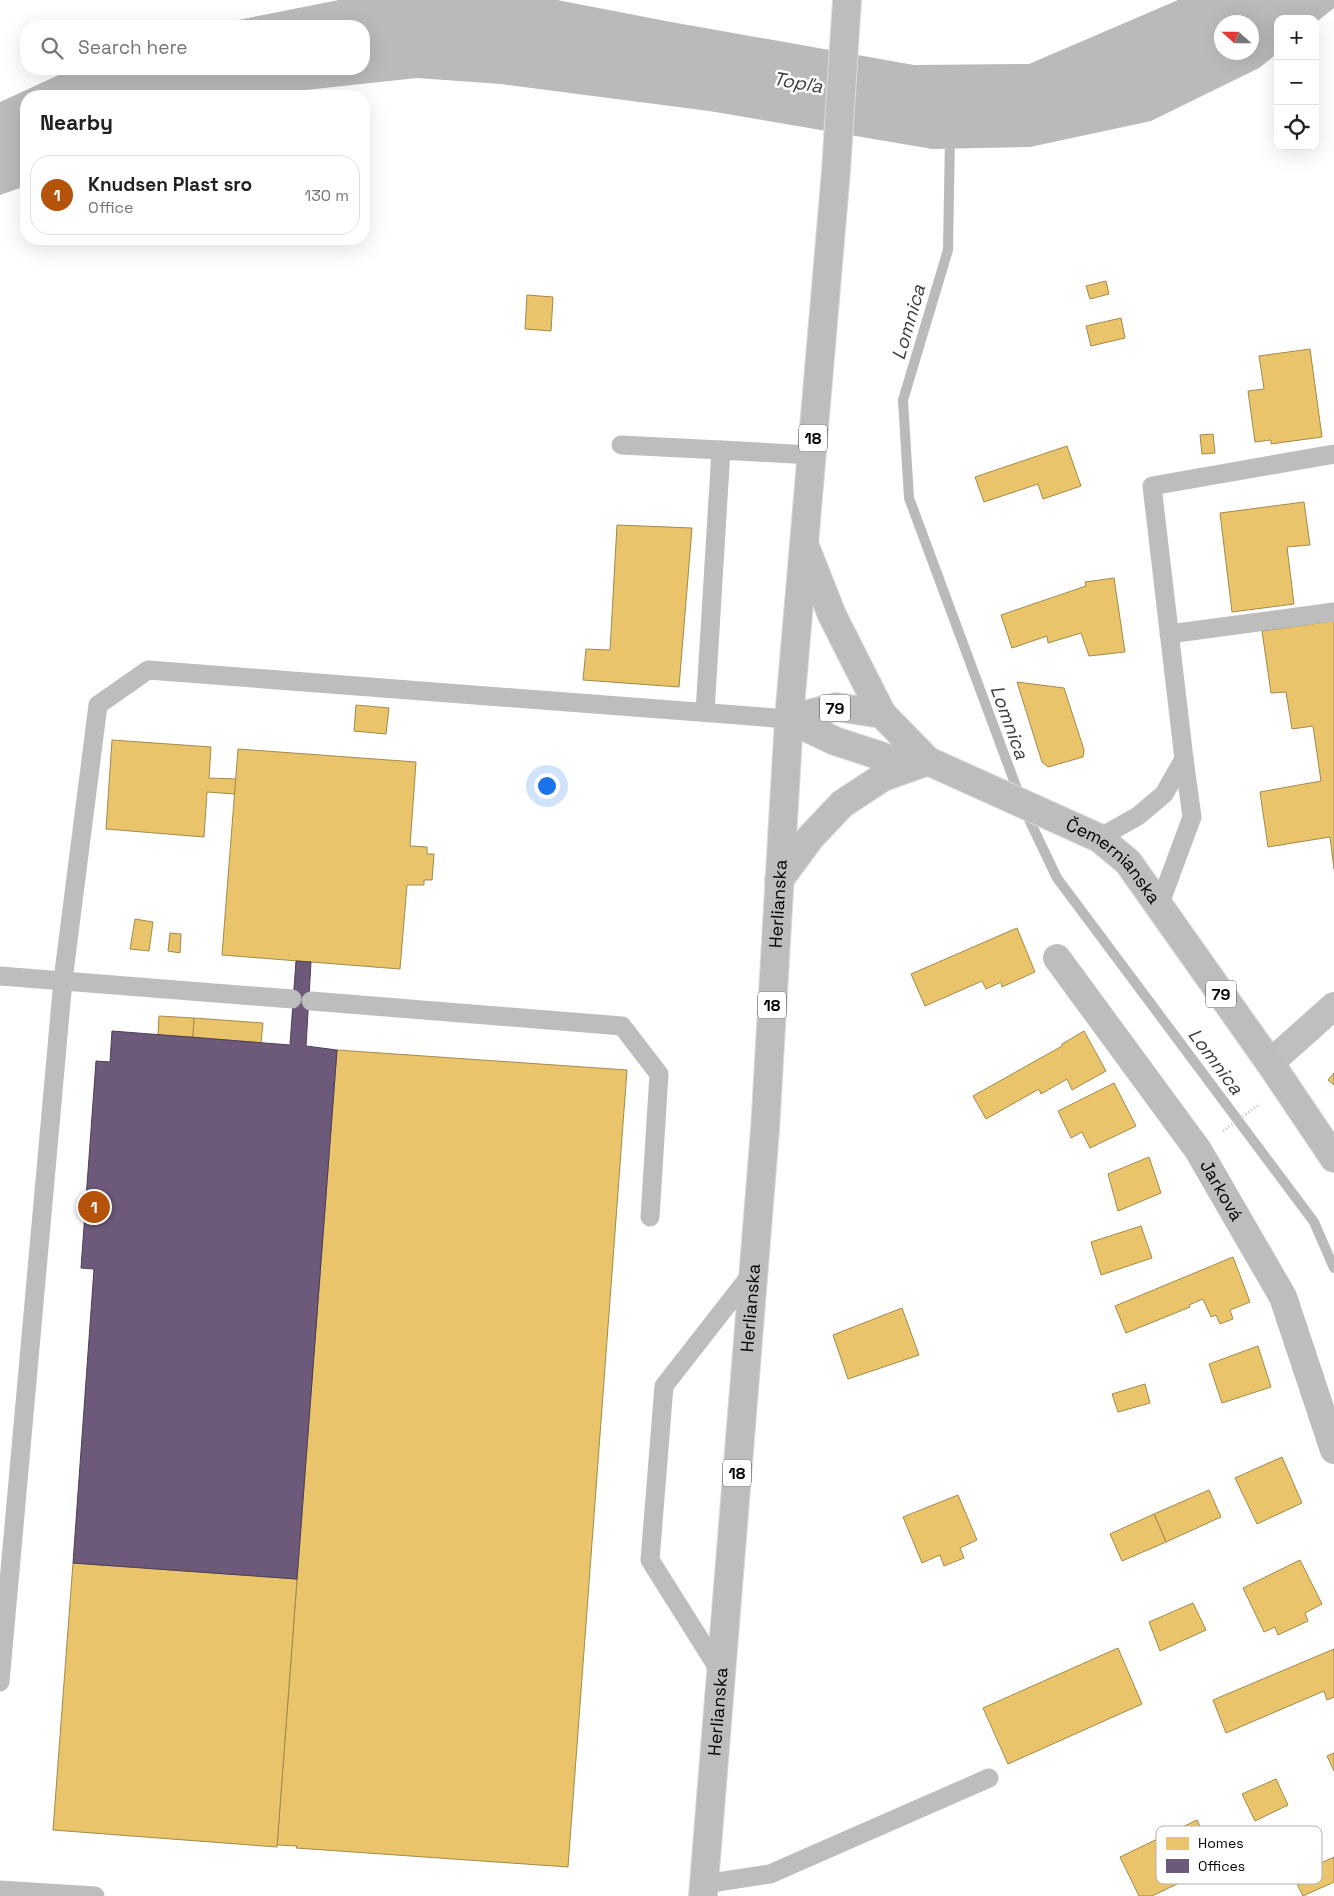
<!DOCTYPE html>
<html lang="en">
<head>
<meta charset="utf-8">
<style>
	body { margin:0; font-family:"Space Grotesk",sans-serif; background:#f2f2f2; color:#202124 }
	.controls { position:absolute; right:15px; top:15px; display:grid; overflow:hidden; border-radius:10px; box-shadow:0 5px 20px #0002 }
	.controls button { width:45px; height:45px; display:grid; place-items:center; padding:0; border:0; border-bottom:1px solid #e0e0e0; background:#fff; color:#202124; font:25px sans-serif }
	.compass { position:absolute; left:1214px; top:15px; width:45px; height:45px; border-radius:50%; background:#fff; box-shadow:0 5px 20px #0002; rotate:291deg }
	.you { position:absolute; left:546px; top:785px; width:18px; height:18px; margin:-12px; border:4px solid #fff; border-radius:50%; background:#1a73e8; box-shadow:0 0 0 8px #1a73e833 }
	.badge { display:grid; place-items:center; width:32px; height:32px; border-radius:50%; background:#b45309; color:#fff; font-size:16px; font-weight:700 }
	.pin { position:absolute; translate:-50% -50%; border:2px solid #fff; box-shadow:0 1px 5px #0006 }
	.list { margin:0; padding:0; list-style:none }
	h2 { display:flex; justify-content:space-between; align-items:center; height:65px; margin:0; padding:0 20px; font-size:21px }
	h2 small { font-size:16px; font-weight:400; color:#757577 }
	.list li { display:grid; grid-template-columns:32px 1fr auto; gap:15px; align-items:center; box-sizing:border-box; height:80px; margin:0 10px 10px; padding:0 10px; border:1px solid #e0e0e0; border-radius:20px }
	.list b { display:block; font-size:19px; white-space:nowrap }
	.list p { margin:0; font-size:16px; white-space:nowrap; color:#757577 }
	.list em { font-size:16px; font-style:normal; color:#757577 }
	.icon { flex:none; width:28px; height:28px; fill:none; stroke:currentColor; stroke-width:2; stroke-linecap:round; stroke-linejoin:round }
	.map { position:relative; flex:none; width:1334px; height:1896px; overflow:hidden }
	.search { position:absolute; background:#fff; box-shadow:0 5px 20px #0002; left:20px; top:20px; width:350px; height:55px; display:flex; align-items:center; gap:12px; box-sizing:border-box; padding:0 18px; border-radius:20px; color:#757577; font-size:19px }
	.panel { position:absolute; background:#fff; box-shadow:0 5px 20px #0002; left:20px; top:90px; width:350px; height:155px; border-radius:20px }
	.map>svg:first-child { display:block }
</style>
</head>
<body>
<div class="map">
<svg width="1334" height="1896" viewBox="0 0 1334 1896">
	<rect width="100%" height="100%" fill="#fff"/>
	<path fill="#bababa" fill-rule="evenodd" d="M339,0H557L671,22L914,65L1029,64L1178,0H1334V8L1315,23V19H1278V53L1259,68L1151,121L1030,147L932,149L709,111L501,84L417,78L278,93L269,96H26V186L0,195V102L63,73L76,69H364V26H208ZM1222,22H1252V52H1222Z"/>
	<g fill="#e9c46a" stroke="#a3894a">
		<path d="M1106,281L1109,294L1090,299L1086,286Z"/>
		<path d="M527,295L553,297L551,331L525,329Z"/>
		<path d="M1121,318L1125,338L1091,346L1086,326Z"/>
		<path d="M1310,349L1322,437L1271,444V440L1255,442L1248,391L1264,389L1259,356Z"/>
		<path d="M1213,434L1215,453L1202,454L1200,435Z"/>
		<path d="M1067,446L1081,486L1043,499L1038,484L984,502L975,477Z"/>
		<path d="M1304,502L1310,545L1287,547L1294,604L1232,612L1220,513Z"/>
		<path d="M617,525L692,528L679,687L583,680L586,649L610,650Z"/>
		<path d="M1114,578L1125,652L1089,656L1081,633L1048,643L1047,636L1012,648L1001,615L1086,586L1085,582Z"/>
		<path d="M1334,621V869L1330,837L1268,847L1260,792L1321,781L1313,726L1292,729L1286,692L1271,693L1262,631Z"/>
		<path d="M1017,682L1064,688L1084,750L1083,757L1048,767L1042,762Z"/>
		<path d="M356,705L389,708L386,734L354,731Z"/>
		<path d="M112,740L211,747L209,778L236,779L235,794L207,792L204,837L106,829Z"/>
		<path d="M238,749L416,762L410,846L427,847V854H434L432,880H424V885H407L400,969L222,955Z"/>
		<path d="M135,919L153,922L149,951L130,949Z"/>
		<path d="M1017,928L1035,972L1002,987L1001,982L986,989L982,981L925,1006L911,974Z"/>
		<path d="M170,933L181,934L180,953L168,951Z"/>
		<path d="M159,1016L194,1018L193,1037L158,1035Z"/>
		<path d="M194,1018L263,1023L261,1043L193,1037Z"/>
		<path d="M1084,1031L1106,1071L1072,1090L1067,1079L1041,1094L1039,1089L986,1119L973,1096L1062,1046V1044Z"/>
		<path d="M337,1050L627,1070L568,1867L296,1848L297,1846L277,1845Z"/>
		<path d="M1334,1073V1085L1328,1080Z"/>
		<path d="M1114,1083L1136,1126L1090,1148L1082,1132L1071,1138L1058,1111Z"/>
		<path d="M1149,1157L1161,1193L1118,1211L1108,1174Z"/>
		<path d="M1141,1226L1152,1258L1101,1275L1091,1242Z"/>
		<path d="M1233,1257L1250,1302L1230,1310L1233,1319L1220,1324L1216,1315L1211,1317L1203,1299L1189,1305L1190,1307L1126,1333L1115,1306Z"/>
		<path d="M902,1308L919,1355L848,1379L833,1335Z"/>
		<path d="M1258,1346L1271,1387L1222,1403L1209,1364Z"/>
		<path d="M1145,1384L1150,1403L1118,1412L1112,1394Z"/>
		<path d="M1282,1457L1302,1503L1257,1524L1235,1478Z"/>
		<path d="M1209,1490L1221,1517L1166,1542L1154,1514Z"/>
		<path d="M958,1495L977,1540L960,1548L964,1558L944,1566L940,1555L922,1563L903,1517Z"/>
		<path d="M1154,1514L1166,1542L1122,1561L1110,1534Z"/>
		<path d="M1300,1560L1322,1604L1305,1613L1308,1621L1278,1635L1275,1627L1264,1632L1243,1588Z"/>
		<path d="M73,1563L297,1579L277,1847L53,1830Z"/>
		<path d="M1193,1603L1206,1630L1160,1651L1149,1622Z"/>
		<path d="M1118,1648L1142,1704L1008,1764L983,1708Z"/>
		<path d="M1334,1649V1697L1327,1700L1324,1691L1226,1733L1213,1700Z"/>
		<path d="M1334,1753V1771L1327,1756Z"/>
		<path d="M1276,1779L1288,1805L1255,1821L1242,1794Z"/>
		<path d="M1197,1820L1210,1847L1188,1857L1196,1875L1152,1896H1139L1120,1857Z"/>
		<path d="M1334,1857V1882L1303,1896L1293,1876Z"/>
	</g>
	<path fill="#6d597a" stroke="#4c3e55" d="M296,961L311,962L306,1046L337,1050L297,1579L73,1563L94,1269L81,1268L96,1061L110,1062L112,1031L290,1045Z"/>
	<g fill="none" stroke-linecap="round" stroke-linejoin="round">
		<g stroke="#bababa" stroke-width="10">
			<path d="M950,136L948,250L903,400L909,498L1020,797"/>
			<path d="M1025,811L1057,878L1314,1222L1334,1268"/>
		</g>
		<defs>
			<g id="primary">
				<path d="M806,549L832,615L882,714"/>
				<path id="s2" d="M789,719L836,707L882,714L928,761L1099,838L1128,862L1270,1063L1334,1158"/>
				<path d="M789,719L835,741L893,760L922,761"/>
				<path d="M779,880L810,838L842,804L883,777L928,761"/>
				<path id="s3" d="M703,1896L765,1130L789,719L836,171L847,0"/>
			</g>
		</defs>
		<use href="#primary" stroke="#dbdbdb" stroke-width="30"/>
		<path stroke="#c2c2c2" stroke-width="3" stroke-dasharray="1 2.5" stroke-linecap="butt" d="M1223,1131L1260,1104"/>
		<g stroke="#bdbdbd" stroke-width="19">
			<path d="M621,445L721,450"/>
			<path d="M1169,634L1334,612"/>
			<path d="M705,712L721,450L811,455"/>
			<path d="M1099,838L1138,816L1164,794L1184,759"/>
			<path d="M1159,906L1192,817L1184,759L1152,486L1334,454"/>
			<path d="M0,976L292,999"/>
			<path d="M311,1001L622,1026L659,1074L650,1217"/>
			<path d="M721,1673L650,1560L664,1386L753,1272"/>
			<path d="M0,1682L63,980L98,705L148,670L789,719"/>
			<path d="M704,1884L770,1874L989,1778"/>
			<path d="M0,1890L95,1896"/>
		</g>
		<path stroke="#bdbdbd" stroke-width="28" id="s1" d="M1057,958L1198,1150L1283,1297L1334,1450"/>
		<path stroke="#bfbfbf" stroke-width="28" d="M1270,1063L1334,1006"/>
		<use href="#primary" stroke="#bdbdbd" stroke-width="28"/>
	</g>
	<g text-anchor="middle" stroke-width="5" stroke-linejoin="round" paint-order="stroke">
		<g fill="#fff" stroke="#4c4c4c" stroke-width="1">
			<rect x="799" y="424.5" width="28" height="27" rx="4"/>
			<rect x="820" y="694.5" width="30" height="27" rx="4"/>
			<rect x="1206" y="980.5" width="30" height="27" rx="4"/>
			<rect x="758" y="991.5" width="28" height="27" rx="4"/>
			<rect x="723" y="1459.5" width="28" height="27" rx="4"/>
		</g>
		<g font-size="16" font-weight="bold" fill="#000">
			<text x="813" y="444">18</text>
			<text x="835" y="714">79</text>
			<text x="1221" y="1000">79</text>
			<text x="772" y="1011">18</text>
			<text x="737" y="1479">18</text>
		</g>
		<g font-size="18" fill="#000" stroke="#fff">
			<text dy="6" stroke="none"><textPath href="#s2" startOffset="374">Čemernianska</textPath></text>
			<text dy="6" stroke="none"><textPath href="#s3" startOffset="995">Herlianska</textPath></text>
			<text dy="6" stroke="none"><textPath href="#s1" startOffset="285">Jarková</textPath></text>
			<text dy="6" stroke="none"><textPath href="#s3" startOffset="590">Herlianska</textPath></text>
			<text dy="6" stroke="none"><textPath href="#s3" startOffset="185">Herlianska</textPath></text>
		</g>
		<g font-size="19" font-style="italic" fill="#3d3d3d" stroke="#fff">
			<text transform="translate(798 82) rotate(10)" y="7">Topľa</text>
			<text transform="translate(908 322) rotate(-74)" y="7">Lomnica</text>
			<text transform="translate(1010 722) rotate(70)" y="7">Lomnica</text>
			<text transform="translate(1216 1061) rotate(53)" y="7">Lomnica</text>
		</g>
	</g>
	<rect x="1156" y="1826" width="166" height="58" rx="8" fill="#fff" stroke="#b2b2b2" stroke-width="1"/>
	<rect x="1166" y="1837" width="23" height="13" fill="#e9c46a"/>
	<rect x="1166" y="1859" width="23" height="14" fill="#6d597a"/>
	<g font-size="14" fill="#000">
		<text x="1198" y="1848">Homes</text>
		<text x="1198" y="1871">Offices</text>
	</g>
</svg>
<div class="controls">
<button>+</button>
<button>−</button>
<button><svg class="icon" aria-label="locate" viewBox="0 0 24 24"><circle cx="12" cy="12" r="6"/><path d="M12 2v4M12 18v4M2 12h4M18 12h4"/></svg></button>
</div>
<svg class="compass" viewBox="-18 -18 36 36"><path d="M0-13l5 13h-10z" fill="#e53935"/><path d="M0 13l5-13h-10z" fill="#757577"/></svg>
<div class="you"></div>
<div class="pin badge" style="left:94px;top:1207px">1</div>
<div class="search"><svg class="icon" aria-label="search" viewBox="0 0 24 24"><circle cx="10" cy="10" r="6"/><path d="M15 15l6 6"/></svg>Search here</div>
<section class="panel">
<h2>Nearby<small></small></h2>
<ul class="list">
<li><span class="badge">1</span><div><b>Knudsen Plast sro</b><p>Office</p></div><em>130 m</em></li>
</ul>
</section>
</div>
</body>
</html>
